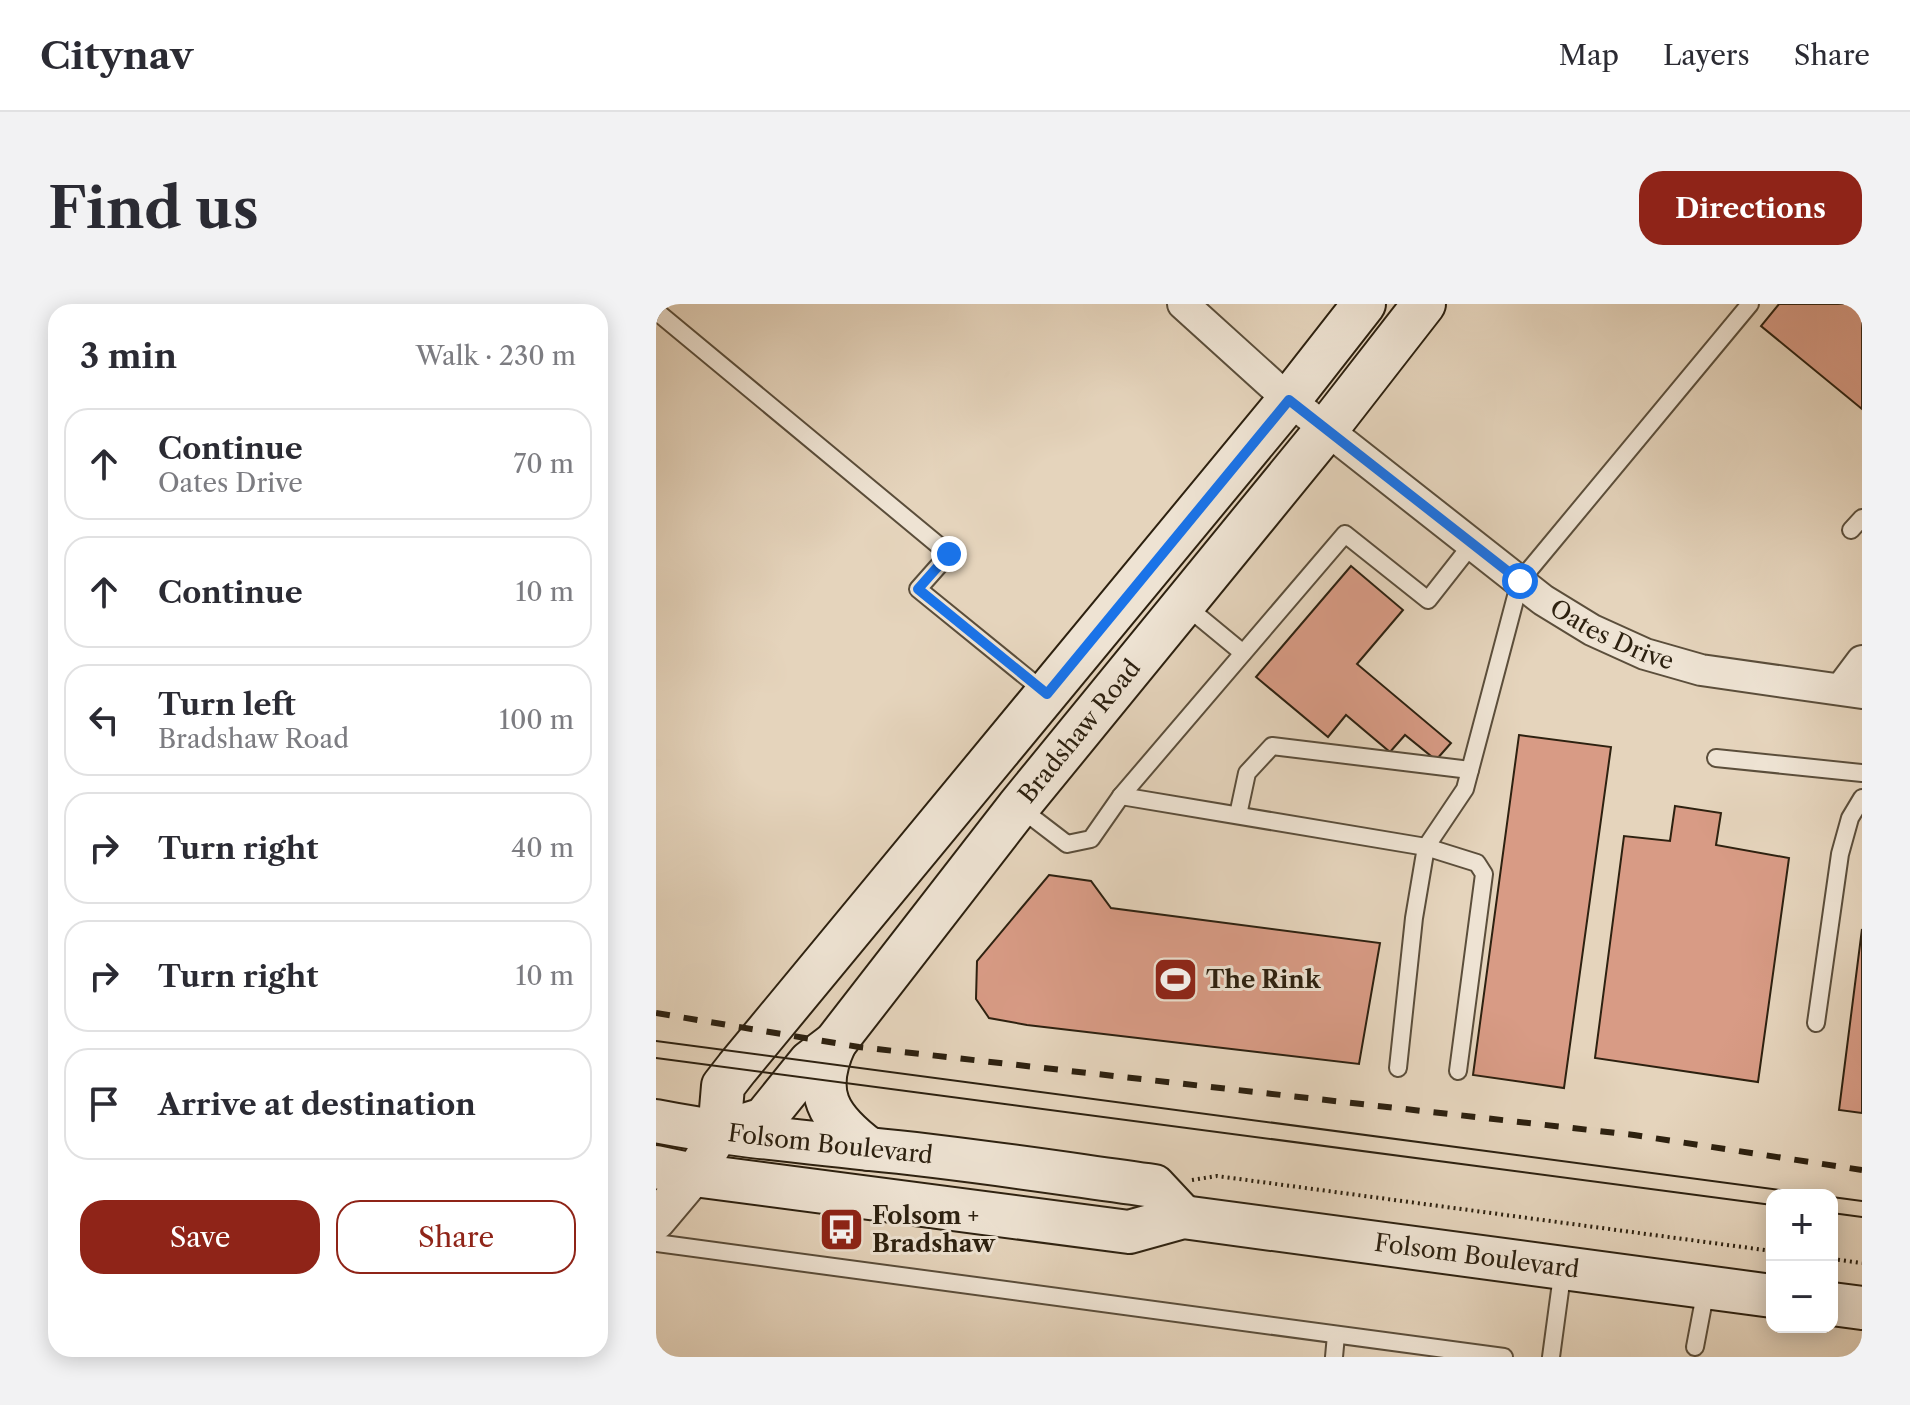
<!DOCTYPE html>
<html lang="en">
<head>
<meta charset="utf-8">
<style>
	body { margin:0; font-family:"Libre Caslon Text",serif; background:#f2f2f3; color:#2b2b33 }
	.controls { position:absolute; right:24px; bottom:24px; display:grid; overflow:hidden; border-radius:16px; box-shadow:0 4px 20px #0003 }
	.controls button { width:72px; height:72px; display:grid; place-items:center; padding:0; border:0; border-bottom:2px solid #e1e1e2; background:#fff; color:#2b2b33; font:40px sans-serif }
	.stop { position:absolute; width:24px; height:24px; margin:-18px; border:6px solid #1a73e8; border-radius:50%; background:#fff }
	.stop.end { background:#1a73e8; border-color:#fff; box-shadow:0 2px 8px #0008 }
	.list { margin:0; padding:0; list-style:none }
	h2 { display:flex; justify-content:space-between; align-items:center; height:104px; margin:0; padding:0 32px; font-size:34px }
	h2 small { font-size:26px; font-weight:400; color:#7c7c81 }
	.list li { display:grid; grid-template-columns:52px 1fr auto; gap:24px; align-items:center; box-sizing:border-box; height:112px; margin:0 16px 16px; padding:0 16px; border:2px solid #e1e1e2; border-radius:24px }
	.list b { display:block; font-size:30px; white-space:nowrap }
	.list p { margin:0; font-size:26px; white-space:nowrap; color:#7c7c81 }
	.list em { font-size:26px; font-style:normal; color:#7c7c81 }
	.actions { display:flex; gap:16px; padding:24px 32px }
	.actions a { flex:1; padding:18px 0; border:2px solid #8f2418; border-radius:24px; text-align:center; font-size:28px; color:#8f2418 }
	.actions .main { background:#8f2418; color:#fff }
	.icon { flex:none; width:44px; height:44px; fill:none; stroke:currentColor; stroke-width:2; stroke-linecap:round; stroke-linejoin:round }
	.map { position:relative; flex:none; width:1206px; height:1053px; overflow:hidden; border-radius:24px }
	header { display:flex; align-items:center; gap:48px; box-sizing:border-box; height:112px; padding:0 40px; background:#fff; border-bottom:2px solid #e1e1e2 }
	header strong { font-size:38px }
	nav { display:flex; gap:44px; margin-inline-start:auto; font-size:28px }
	.intro { display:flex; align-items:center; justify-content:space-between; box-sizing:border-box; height:192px; padding:0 48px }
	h1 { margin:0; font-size:56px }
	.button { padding:20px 36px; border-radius:24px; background:#8f2418; color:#fff; font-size:28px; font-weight:700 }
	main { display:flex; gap:48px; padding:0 48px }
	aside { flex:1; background:#fff; border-radius:24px; box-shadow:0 4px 20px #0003 }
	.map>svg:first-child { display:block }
</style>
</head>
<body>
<header>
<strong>Citynav</strong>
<nav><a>Map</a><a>Layers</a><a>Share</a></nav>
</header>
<div class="intro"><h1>Find us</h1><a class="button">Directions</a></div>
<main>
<aside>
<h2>3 min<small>Walk · 230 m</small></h2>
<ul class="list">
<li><svg class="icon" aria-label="ahead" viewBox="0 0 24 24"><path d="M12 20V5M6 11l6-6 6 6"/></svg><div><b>Continue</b><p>Oates Drive</p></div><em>70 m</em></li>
<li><svg class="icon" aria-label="ahead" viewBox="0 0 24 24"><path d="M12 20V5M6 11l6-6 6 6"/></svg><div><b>Continue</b></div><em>10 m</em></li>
<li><svg class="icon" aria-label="left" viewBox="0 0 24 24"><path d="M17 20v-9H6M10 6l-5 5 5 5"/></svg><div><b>Turn left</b><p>Bradshaw Road</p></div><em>100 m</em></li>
<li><svg class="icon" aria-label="right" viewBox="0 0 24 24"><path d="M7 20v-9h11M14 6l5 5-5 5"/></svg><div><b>Turn right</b></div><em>40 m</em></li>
<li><svg class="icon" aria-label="right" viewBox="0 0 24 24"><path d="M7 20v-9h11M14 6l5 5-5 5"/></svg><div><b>Turn right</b></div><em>10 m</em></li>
<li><svg class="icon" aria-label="arrive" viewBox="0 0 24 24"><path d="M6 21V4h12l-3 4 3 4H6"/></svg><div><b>Arrive at destination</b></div></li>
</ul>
<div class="actions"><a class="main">Save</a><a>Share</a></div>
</aside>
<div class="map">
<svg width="1206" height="1053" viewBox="0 0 1206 1053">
	<rect width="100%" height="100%" fill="#e5d4bc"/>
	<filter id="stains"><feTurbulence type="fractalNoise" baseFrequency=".0025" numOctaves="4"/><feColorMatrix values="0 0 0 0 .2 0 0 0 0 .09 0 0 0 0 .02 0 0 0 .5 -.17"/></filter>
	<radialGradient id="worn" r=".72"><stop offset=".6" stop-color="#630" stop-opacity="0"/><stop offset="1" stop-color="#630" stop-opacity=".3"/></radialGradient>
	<g fill="#d89b85" stroke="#2d2110" stroke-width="2">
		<path d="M1123,0H1206V105L1105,22Z"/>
		<path d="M695,262L747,306L701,360L795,439L780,456L749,431L734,448L690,411L672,433L600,373Z"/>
		<path d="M863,431L955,443L908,784L817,771Z"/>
		<path d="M1019,502L1065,509L1060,541L1133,554L1102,778L939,754L968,532L1014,537Z"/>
		<path d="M393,571L435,577L455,604L724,639L703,760L371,721L333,714L320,695L321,657Z"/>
		<path d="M1206,625V809L1183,806Z"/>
	</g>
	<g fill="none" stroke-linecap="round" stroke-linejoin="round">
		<defs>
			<g id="service">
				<path d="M0,7L293,250L262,285L390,389"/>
				<path d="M1195,226L1206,214"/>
				<path d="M530,302L587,349"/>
				<path d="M1060,454L1206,469"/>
				<path d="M465,492L770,543L758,614L742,764"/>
				<path d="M364,504L411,540L435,535L465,492L689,230L772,296L816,240"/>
				<path d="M582,511L591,469L616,442L814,466"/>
				<path d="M1160,719L1184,550L1194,514L1206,494"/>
				<path d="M802,767L828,570L821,559L770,543L809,485L864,277L1094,0"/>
				<path d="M0,939L848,1053"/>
				<path d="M1039,1043L1050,985"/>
				<path d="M678,1053L680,1031"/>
				<path d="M895,1053L907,964"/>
			</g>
			<g id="minor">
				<path id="s1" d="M527,0L633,96L887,296L936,326L989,350L1045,366L1206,389"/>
				<path d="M1185,385L1206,357"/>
			</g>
			<path id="tertiary" d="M0,916L38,871L63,829"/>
			<g id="secondary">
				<path d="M179,739C156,789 172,814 213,845"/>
				<path id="s2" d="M0,817C71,831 141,837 213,845C308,854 403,869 498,882L527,913"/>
				<path id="s3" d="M63,829L108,815L154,758L179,739L362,503L670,126L768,0"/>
				<path d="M63,829L67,782L81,764L633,96L708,0"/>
				<path id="s4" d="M0,863L38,871L473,928L527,913L1116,992"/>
				<path d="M1176,1000L1206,1004"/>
			</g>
		</defs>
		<use href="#service" stroke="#5b4e3b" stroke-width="20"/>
		<use href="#minor" stroke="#5b4e3b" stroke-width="34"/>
		<use href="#tertiary" stroke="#5b4e3b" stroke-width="42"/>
		<use href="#secondary" stroke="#2d2110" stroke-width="46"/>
		<g stroke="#2d2110" stroke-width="4" stroke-dasharray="2 4" stroke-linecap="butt">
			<path d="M536,876L561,872L1116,947"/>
			<path d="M1176,955L1206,959"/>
		</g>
		<use href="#service" stroke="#eee3d3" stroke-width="16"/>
		<use href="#minor" stroke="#eee3d3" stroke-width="30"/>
		<use href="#tertiary" stroke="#eee3d3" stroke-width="38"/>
		<use href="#secondary" stroke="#eee3d3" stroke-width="42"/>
		<g stroke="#2d2110" stroke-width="2">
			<path d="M0,737L1162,891"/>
			<path d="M0,754L1116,901"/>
			<path d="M1176,893L1206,897"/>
			<path d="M1176,909L1206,913"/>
		</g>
		<path stroke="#2d2110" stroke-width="6" stroke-dasharray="14 14" stroke-linecap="butt" d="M0,709L203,743L978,831L1206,866"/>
	</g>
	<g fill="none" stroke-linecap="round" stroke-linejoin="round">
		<path stroke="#1a73e8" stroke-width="10" d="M293,250L262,285L391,390L633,96L864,277"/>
	</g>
	<defs>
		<symbol id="stadium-square" viewBox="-11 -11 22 22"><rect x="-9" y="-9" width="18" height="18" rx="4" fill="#8f2418" stroke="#eee3d3"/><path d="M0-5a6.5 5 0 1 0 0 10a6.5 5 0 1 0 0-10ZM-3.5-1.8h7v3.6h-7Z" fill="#fff"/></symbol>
		<symbol id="bus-square" viewBox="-11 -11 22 22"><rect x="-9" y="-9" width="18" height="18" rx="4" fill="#8f2418" stroke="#eee3d3"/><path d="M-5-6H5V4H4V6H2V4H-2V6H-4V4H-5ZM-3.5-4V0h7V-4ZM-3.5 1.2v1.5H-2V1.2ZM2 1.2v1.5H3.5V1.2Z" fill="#fff"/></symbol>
	</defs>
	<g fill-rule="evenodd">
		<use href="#stadium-square" x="494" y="650" width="51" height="51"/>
		<use href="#bus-square" x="160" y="900" width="51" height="51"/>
	</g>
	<g text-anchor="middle" stroke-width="6" stroke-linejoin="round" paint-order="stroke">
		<g font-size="24" fill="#2d2110" stroke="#eee3d3">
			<text dy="8" stroke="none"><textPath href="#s1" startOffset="544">Oates Drive</textPath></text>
			<text dy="8" stroke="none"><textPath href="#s3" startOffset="548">Bradshaw Road</textPath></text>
			<text dy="8" stroke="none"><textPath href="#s2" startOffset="176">Folsom Boulevard</textPath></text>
			<text dy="8" stroke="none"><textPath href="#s4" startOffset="830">Folsom Boulevard</textPath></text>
		</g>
		<g font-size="24" font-weight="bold" fill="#2d2110" stroke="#eee3d3" text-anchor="start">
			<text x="550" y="684">The Rink</text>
			<text x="216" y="920">Folsom +<tspan x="216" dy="28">Bradshaw</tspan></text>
		</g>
	</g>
	<rect width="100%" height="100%" filter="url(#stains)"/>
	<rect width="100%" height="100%" fill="url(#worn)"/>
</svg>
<div class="controls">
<button>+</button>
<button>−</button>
</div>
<div class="stop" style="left:864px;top:277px"></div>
<div class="stop end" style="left:293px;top:250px"></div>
</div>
</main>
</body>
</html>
